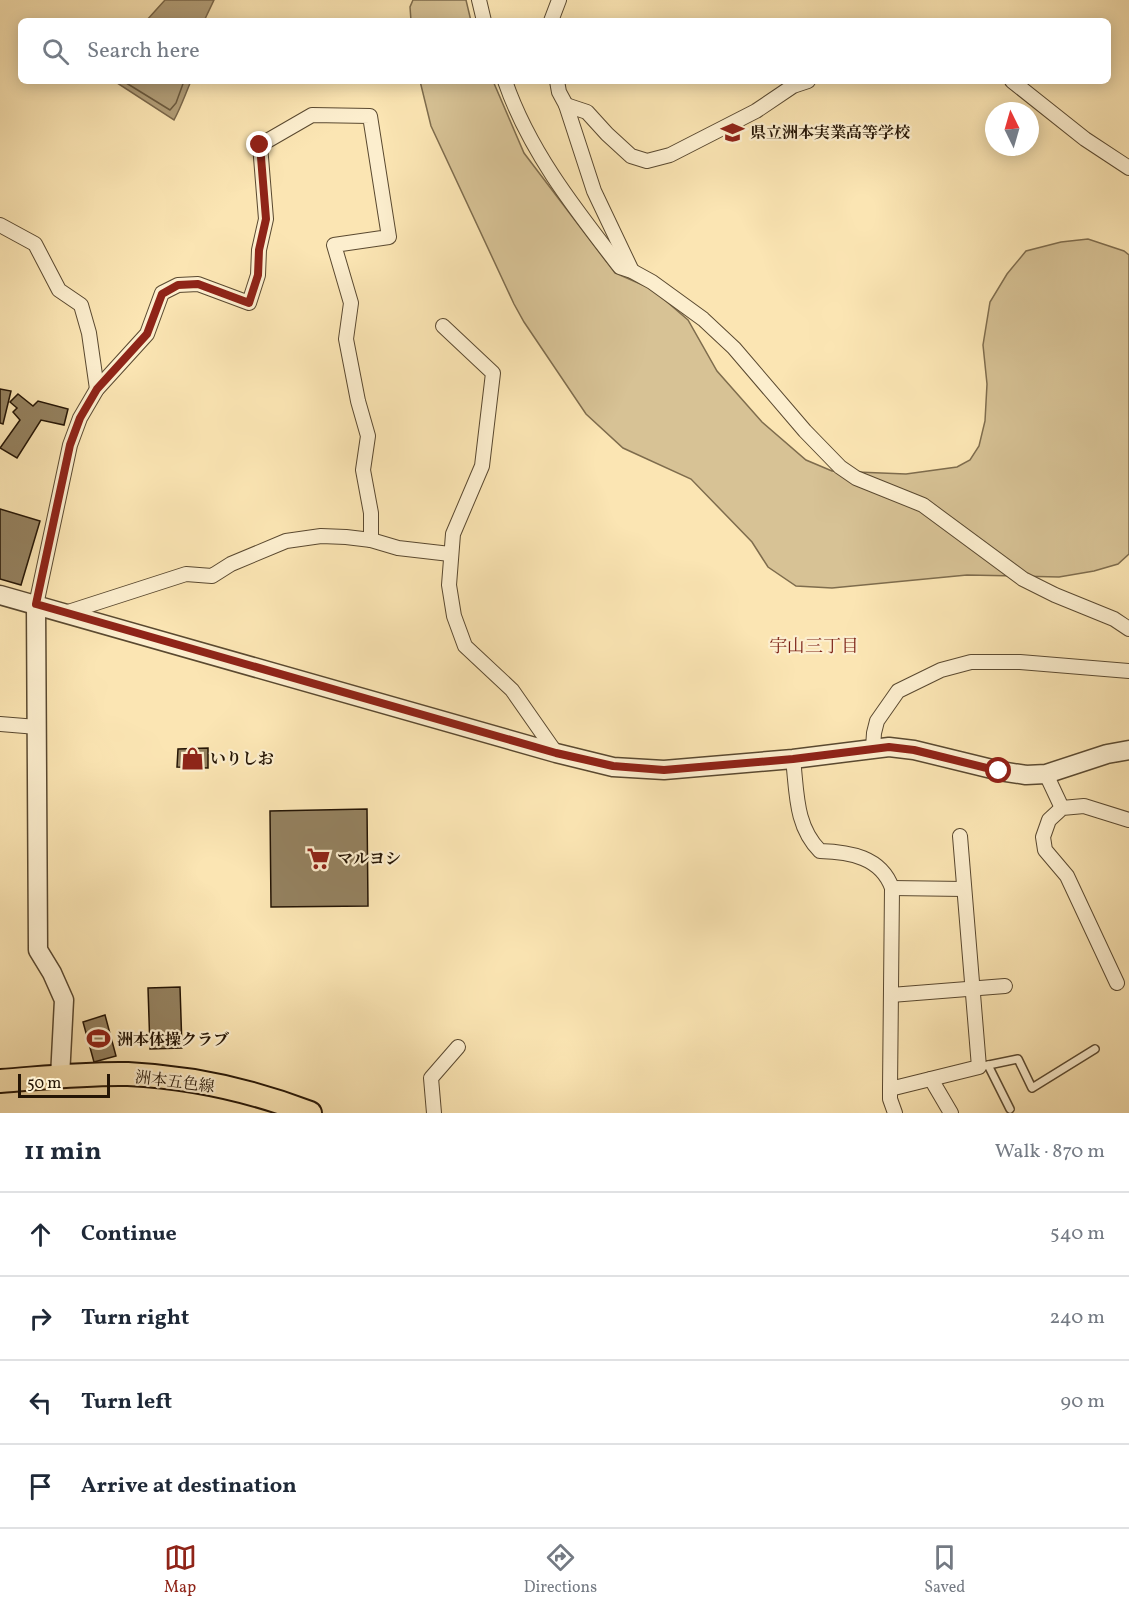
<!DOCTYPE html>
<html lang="en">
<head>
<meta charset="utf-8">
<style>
	body { margin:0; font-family:Vollkorn,"Noto Serif JP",serif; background:#f2f2f3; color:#1f2937 }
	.compass { position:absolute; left:985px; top:102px; width:54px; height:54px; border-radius:50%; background:#fff; box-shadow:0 3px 15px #0003; rotate:355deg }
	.scale { position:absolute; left:18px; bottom:15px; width:92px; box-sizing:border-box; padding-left:6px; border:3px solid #251505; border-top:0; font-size:16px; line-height:21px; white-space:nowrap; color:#251505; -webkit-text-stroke:4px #fceece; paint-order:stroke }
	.stop { position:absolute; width:18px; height:18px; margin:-14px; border:4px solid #8f2418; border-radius:50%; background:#fff }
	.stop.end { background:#8f2418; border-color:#fff; box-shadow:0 2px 6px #0008 }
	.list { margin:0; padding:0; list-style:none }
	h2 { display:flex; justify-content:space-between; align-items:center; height:78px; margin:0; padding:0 24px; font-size:26px }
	h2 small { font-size:20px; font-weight:400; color:#747a83 }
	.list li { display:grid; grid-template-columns:39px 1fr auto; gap:18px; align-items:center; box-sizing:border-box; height:84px; padding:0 24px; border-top:2px solid #e0e1e3 }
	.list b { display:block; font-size:22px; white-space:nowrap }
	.list em { font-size:20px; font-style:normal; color:#747a83 }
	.icon { flex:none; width:33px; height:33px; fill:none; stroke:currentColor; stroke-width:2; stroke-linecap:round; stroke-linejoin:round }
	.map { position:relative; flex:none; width:1129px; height:1113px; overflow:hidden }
	.search { position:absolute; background:#fff; box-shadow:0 3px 15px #0003; left:18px; right:18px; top:18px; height:66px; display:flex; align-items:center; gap:15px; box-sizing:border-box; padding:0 21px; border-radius:9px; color:#747a83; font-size:22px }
	.sheet { height:414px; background:#fff }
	nav { display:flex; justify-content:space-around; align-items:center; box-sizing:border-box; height:84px; border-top:2px solid #e0e1e3; background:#fff; font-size:16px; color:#747a83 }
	nav a { display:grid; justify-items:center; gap:3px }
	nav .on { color:#8f2418 }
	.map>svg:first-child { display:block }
</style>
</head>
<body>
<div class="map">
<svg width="1129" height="1113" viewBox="0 0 1129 1113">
	<rect width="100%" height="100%" fill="#fbe5b3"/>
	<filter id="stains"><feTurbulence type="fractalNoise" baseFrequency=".00333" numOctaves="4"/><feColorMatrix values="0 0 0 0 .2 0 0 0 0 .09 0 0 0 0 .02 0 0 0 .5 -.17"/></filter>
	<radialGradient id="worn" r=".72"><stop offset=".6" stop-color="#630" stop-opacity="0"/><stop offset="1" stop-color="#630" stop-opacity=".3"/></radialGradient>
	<g fill="#d7c295" stroke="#7e6c4d" stroke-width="1.5">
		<path d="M413,0H466L471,21H411L410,7Z"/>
		<path d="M420,81H493L524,153L615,273L652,289L688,320L717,371L762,422L806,460L832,471L906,474L957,467L970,460L979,446L985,421L987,384L983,345L990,302L1007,274L1026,251L1061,242L1088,239L1124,251L1129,255V554L1118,564L1094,571L1059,577L967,575L832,588L796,586L768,567L752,542L691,479L623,448L586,414L524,322L514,304L431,126Z"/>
	</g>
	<g fill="#b29e78" stroke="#7a674a" stroke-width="1.5">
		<path d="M165,0H214L204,21H146Z"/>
		<path d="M114,81H191C185,95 181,107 174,120Z"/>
	</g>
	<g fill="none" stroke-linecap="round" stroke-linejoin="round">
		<path stroke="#6c5a3e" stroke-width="1.5" d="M123,81L170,110L176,103L184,81"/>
	</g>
	<g fill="#94815f" stroke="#251505" stroke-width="1.5">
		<path d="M0,389L11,391L3,424L0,423Z"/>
		<path d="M18,394L33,406L38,401L68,409L64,425L41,420L17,458L0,448L20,420L13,412L17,408L10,402Z"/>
		<path d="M0,509L40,521L21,585L0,579Z"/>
		<path d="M208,748V768L177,767L178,749Z"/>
		<path d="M367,809L368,906L271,907L270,811Z"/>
		<path d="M180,987L182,1048L150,1049L148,988Z"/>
		<path d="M105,1015L116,1056L94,1062L83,1022Z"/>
	</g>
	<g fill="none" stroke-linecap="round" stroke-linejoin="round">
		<defs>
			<g id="service">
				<path d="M988,1065L1010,1109"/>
				<path d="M979,1067L1018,1059L1032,1088L1095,1049"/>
			</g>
			<g id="minor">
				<path d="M479,0L484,21"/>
				<path d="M551,21L559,0"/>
				<path d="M505,81C529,151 575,209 620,267L632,271L652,282L703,319L734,348L805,431L840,467L856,478L923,505L1023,579L1055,595L1114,619L1129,629"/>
				<path d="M557,81L559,92L566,105L594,191L632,271"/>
				<path d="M1012,81L1085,139L1129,168"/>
				<path d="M566,105L587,112L607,134L631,156L647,161L670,155L756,111L793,86L808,81"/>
				<path d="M0,225L35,244L59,290L81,305L89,333L97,389"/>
				<path d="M443,326L493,373L482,466L453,534L449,585L454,616L465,646L512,690L556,753"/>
				<path d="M36,605L70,445L80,418L97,389L147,334L162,293L178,285L198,284L249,303L258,275L259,250L266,219L260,145L312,115L370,116L389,237L334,245L351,303L346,339L358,401L368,436L363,470L371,513V540"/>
				<path d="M65,613L186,574L212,576L231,564L286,541L321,536L346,537L371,540L398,548L450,554"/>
				<path d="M0,724L37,727"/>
				<path d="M873,748L874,733L877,721L898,691L941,670L971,662H1020L1129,671"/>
				<path d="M793,759C797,792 795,826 820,851C850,852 881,857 892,888L890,1089L979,1067L960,836"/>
				<path d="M1046,774L1062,808"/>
				<path d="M892,888L964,889"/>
				<path d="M1117,983L1067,876L1045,850L1043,837L1049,820L1062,808L1084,806L1129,820"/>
				<path d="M891,995L1005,986"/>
				<path d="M931,1079L951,1113"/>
				<path d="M890,1089V1099L895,1113"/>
				<path d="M434,1113L431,1078L458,1047"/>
			</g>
			<g id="tertiary">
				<path d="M0,595L556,753L613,767L664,770L793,759L889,747L914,750L1000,771L1026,775L1046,774L1107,754L1129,750"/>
				<path d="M36,605L38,950L52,973L64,1000L60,1077"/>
			</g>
			<path id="primary" d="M0,1081C42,1078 85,1073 128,1074C190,1077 253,1091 310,1113"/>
		</defs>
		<use href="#service" stroke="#5a4930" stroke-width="10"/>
		<use href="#minor" stroke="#5a4930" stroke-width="16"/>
		<use href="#tertiary" stroke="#5a4930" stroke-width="21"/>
		<use href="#primary" stroke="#251505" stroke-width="26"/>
		<use href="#service" stroke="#fceece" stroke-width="7"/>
		<use href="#minor" stroke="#fceece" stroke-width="14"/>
		<use href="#tertiary" stroke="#fceece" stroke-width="18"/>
		<use href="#primary" stroke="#fbe5b3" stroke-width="22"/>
	</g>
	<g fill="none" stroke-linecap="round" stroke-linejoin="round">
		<path stroke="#8f2418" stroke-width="8" d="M260,145L266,219L259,250L258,275L249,303L198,284L178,285L162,294L147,334L97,389L80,418L70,445L36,604L556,753L613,766L664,770L793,759L889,747L914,750L999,771"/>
	</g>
	<defs>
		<symbol id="school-bare" viewBox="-9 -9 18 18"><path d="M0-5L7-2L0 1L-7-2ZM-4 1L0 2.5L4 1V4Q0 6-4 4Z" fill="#8f2418" stroke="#fceece" stroke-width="2.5" paint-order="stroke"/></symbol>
		<symbol id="shop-bare" viewBox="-9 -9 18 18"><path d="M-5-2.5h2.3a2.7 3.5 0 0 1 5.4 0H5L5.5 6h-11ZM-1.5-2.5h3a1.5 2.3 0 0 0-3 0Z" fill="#8f2418" stroke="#fceece" stroke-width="2.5" paint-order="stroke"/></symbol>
		<symbol id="supermarket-bare" viewBox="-9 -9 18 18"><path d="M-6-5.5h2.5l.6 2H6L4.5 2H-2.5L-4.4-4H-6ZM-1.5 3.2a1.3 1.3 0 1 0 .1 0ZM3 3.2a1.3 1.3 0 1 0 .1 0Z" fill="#8f2418" stroke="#fceece" stroke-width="2.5" paint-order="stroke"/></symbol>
		<symbol id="stadium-bare" viewBox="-9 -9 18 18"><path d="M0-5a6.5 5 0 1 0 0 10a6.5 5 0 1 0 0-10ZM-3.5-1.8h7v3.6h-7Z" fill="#8f2418" stroke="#fceece" stroke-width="2.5" paint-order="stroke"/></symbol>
	</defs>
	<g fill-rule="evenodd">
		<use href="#school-bare" x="716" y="116" width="33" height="33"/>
		<use href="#shop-bare" x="176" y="742" width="33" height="33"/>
		<use href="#supermarket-bare" x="302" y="842" width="33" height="33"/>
		<use href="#stadium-bare" x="82" y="1022" width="33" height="33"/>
	</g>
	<g text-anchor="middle" stroke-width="4.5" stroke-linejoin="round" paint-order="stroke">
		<g font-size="16" font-weight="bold" fill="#251505" stroke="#fceece" text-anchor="start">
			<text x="750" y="138">県立洲本実業高等学校</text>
			<text x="210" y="764">いりしお</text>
			<text x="337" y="864">マルヨシ</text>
			<text x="117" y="1045">洲本体操クラブ</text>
		</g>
		<g font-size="16" fill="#251505" stroke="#fceece">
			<text transform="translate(175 1081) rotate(7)" y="6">洲本五色線</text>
		</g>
		<g font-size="18" fill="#7a1f14" stroke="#fceece">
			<text x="814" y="652">宇山三丁目</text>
		</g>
	</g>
	<rect width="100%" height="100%" filter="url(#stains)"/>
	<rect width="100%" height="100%" fill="url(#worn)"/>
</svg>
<svg class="compass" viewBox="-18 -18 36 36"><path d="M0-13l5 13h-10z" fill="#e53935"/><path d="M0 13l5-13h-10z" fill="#747a83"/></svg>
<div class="scale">50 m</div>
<div class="stop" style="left:999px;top:771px"></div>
<div class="stop end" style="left:260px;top:145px"></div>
<div class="search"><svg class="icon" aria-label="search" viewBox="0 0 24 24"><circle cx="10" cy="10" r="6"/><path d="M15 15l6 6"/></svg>Search here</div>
</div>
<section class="sheet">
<h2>11 min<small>Walk · 870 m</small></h2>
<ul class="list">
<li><svg class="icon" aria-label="ahead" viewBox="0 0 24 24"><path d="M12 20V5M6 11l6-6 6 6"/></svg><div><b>Continue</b></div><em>540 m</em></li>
<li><svg class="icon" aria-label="right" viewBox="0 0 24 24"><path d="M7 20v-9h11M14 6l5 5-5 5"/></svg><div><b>Turn right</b></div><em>240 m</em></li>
<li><svg class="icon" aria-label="left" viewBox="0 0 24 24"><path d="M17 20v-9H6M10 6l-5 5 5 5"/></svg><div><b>Turn left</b></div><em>90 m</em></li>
<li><svg class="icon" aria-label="arrive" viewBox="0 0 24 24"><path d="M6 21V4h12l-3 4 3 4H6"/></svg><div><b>Arrive at destination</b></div></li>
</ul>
</section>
<nav>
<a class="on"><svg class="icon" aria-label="map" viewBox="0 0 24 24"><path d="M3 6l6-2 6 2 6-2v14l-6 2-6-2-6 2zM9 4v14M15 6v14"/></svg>Map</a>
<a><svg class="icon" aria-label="directions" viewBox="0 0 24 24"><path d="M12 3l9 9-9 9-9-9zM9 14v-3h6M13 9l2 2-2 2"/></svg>Directions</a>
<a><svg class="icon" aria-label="saved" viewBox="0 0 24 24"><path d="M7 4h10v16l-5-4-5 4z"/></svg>Saved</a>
</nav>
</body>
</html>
